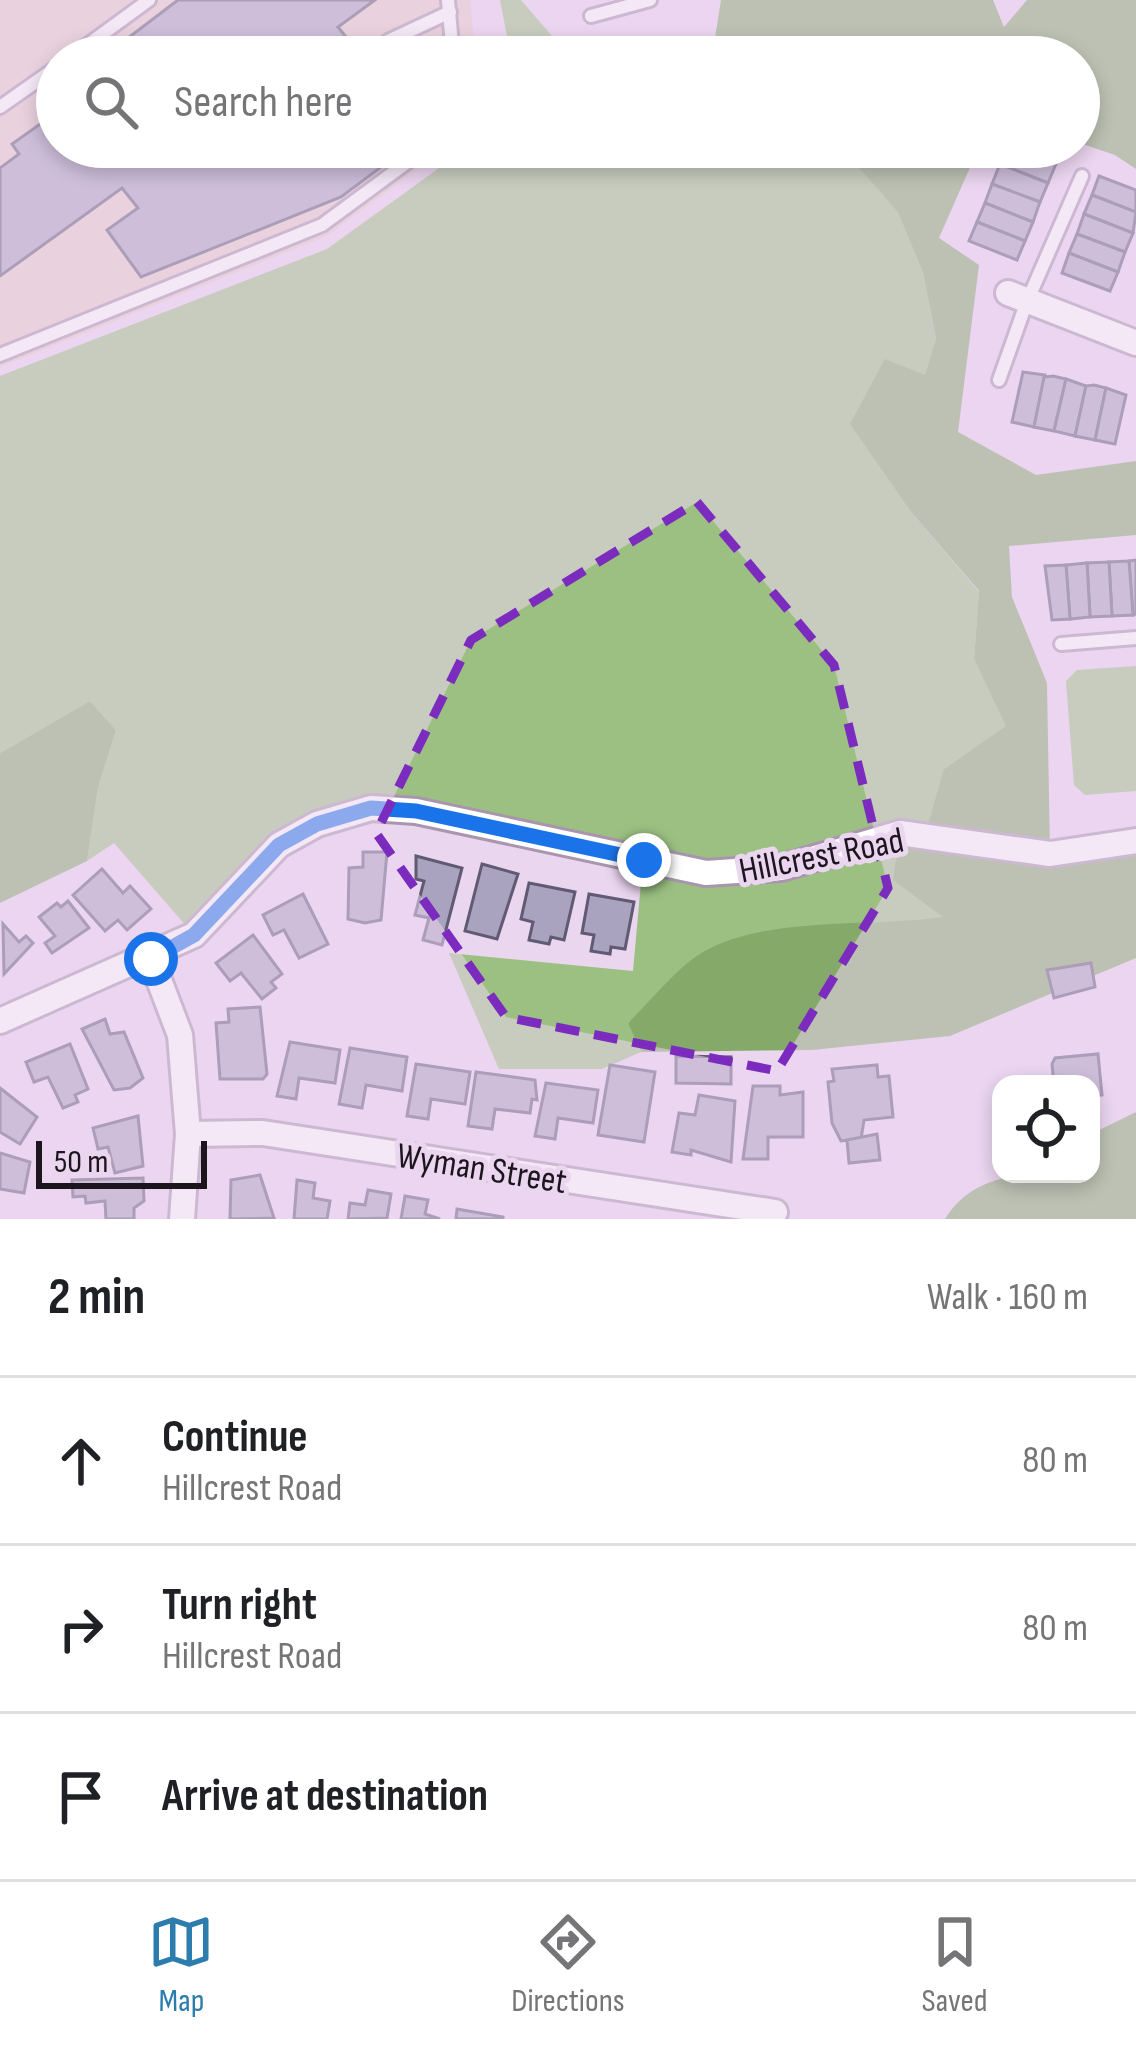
<!DOCTYPE html>
<html lang="en">
<head>
<meta charset="utf-8">
<style>
	body { margin:0; font-family:"Sofia Sans Condensed",sans-serif; background:#f2f2f2; color:#202124 }
	.controls { position:absolute; right:36px; bottom:36px; display:grid; overflow:hidden; border-radius:24px; box-shadow:0 6px 18px #0003 }
	.controls button { width:108px; height:108px; display:grid; place-items:center; padding:0; border:0; border-bottom:3px solid #e0e0e0; background:#fff; color:#202124; font:60px sans-serif }
	.scale { position:absolute; left:36px; bottom:30px; width:171px; box-sizing:border-box; padding-left:12px; border:6px solid #1d151e; border-top:0; font-size:33px; line-height:42px; white-space:nowrap; color:#1d151e; -webkit-text-stroke:9px #ebd6f0; paint-order:stroke }
	.stop { position:absolute; width:36px; height:36px; margin:-27px; border:9px solid #1a73e8; border-radius:50%; background:#fff }
	.stop.end { background:#1a73e8; border-color:#fff; box-shadow:0 3px 12px #0008 }
	.list { margin:0; padding:0; list-style:none }
	h2 { display:flex; justify-content:space-between; align-items:center; height:156px; margin:0; padding:0 48px; font-size:51px }
	h2 small { font-size:39px; font-weight:400; color:#757577 }
	.list li { display:grid; grid-template-columns:78px 1fr auto; gap:36px; align-items:center; box-sizing:border-box; height:168px; padding:0 48px; border-top:3px solid #e0e0e0 }
	.list b { display:block; font-size:45px; white-space:nowrap }
	.list p { margin:0; font-size:39px; white-space:nowrap; color:#757577 }
	.list em { font-size:39px; font-style:normal; color:#757577 }
	.icon { flex:none; width:66px; height:66px; fill:none; stroke:currentColor; stroke-width:2; stroke-linecap:round; stroke-linejoin:round }
	.map { position:relative; flex:none; width:1136px; height:1219px; overflow:hidden }
	.search { position:absolute; background:#fff; box-shadow:0 6px 18px #0003; left:36px; right:36px; top:36px; height:132px; display:flex; align-items:center; gap:30px; box-sizing:border-box; padding:0 42px; border-radius:66px; color:#757577; font-size:45px }
	.sheet { height:660px; background:#fff }
	nav { display:flex; justify-content:space-around; align-items:center; box-sizing:border-box; height:168px; border-top:3px solid #e0e0e0; background:#fff; font-size:33px; color:#757577 }
	nav a { display:grid; justify-items:center; gap:6px }
	nav .on { color:#2c7dae }
	.map>svg:first-child { display:block }
</style>
</head>
<body>
<div class="map">
<svg width="1136" height="1219" viewBox="0 0 1136 1219">
	<rect width="100%" height="100%" fill="#ebd6f0"/>
	<path fill="#e7cfc7" d="M0,0H470L476,57H57V147H448L327,236L0,367Z"/>
	<g fill="#9cc082">
		<path d="M500,0H521L570,57H511Z"/>
		<path d="M489,147H854L852,160L898,211L923,273L936,338L925,376L912,513L979,592L974,659L1007,726L944,769V918L885,926L628,1022L641,1052L602,1069H499L449,953L633,971L643,860L416,811L317,824L194,935L114,843L87,861L98,788L116,730L90,701L0,753V376L327,249L446,163Z"/>
		<path d="M1136,666V791L1085,795L1074,785L1066,681L1077,670Z"/>
	</g>
	<g fill="#85a969">
		<path d="M721,0H993L1004,27L1027,0H1136V169L1115,155L1079,143V57H798L785,47L767,57H712Z"/>
		<path d="M854,147H979L939,238L979,265L958,432L1036,475L1136,461V535L1009,546L1012,597L1047,683L1050,853L1136,841V958L950,1036L812,1050L641,1052L628,1023C651,1001 676,968 703,952C768,915 870,928 943,917L893,880L900,833L925,835L944,769L1006,726L974,659L979,591L912,513L850,424L885,359L925,375L936,338L923,273L898,212L852,160Z"/>
		<path d="M90,701L116,730L98,788L87,861L0,903V753Z"/>
		<path d="M1136,1112V1219H945C977,1167 1037,1174 1091,1174V1134Z"/>
	</g>
	<g fill="#aaa3bf" stroke="#605a73" stroke-width="3">
		<path d="M178,0H375L338,27L362,57H103Z"/>
		<path d="M50,117L57,126V147H408L341,197L141,277L107,230L138,208L122,188L0,276V168L19,154L12,144Z"/>
		<path d="M1007,147L1056,164L1048,183L1000,164Z"/>
		<path d="M1000,164L1048,183L1040,202L992,184Z"/>
		<path d="M1099,176L1136,190V212L1092,195Z"/>
		<path d="M992,184L1040,202L1033,222L985,203Z"/>
		<path d="M1092,195L1136,212L1133,233L1084,214Z"/>
		<path d="M985,203L1033,222L1025,241L977,222Z"/>
		<path d="M1084,214L1133,233L1125,252L1077,234Z"/>
		<path d="M977,222L1025,241L1017,260L969,241Z"/>
		<path d="M1077,234L1125,252L1118,272L1069,253Z"/>
		<path d="M1069,253L1118,272L1110,291L1062,273Z"/>
		<path d="M1023,372L1045,375L1034,427L1012,422Z"/>
		<path d="M1053,376L1066,379L1054,431L1034,427L1044,377Z"/>
		<path d="M1066,379L1086,386L1075,436L1054,431Z"/>
		<path d="M1094,385L1106,388L1095,440L1075,436L1086,386Z"/>
		<path d="M1106,388L1126,395L1115,444L1095,440Z"/>
		<path d="M1136,560V614L1133,615L1129,561Z"/>
		<path d="M1129,561L1133,615L1112,616L1109,562Z"/>
		<path d="M1109,562L1112,616L1090,617L1087,563Z"/>
		<path d="M1087,563L1090,617L1070,619L1066,565Z"/>
		<path d="M1066,565L1070,619L1052,620L1045,566Z"/>
		<path d="M363,852H387L381,920L365,923L348,919L349,868L363,867Z"/>
		<path d="M416,856L462,868L442,945L423,940L429,918L415,915L424,881L416,879Z"/>
		<path d="M482,864L518,874L497,939L465,931Z"/>
		<path d="M102,869L123,893L130,886L151,909L127,930L118,920L105,931L73,895Z"/>
		<path d="M529,883L575,892L564,940L551,937L549,944L529,940L533,922L521,919Z"/>
		<path d="M303,894L328,944L299,958L284,930L273,935L263,915Z"/>
		<path d="M589,894L634,902L625,949L611,947L610,954L591,951L594,935L582,933Z"/>
		<path d="M68,901L89,928L52,953L45,943L55,936L39,917L57,903L61,907Z"/>
		<path d="M3,924L19,942L26,936L33,943L4,974Z"/>
		<path d="M253,935L282,974L271,982L276,988L262,999L241,973L230,981L216,963Z"/>
		<path d="M1091,963L1095,987L1054,998L1047,970Z"/>
		<path d="M260,1007L267,1074L263,1079H220L216,1023L229,1022L228,1009Z"/>
		<path d="M105,1019L110,1034L124,1032L143,1078L130,1088L114,1090L82,1029Z"/>
		<path d="M290,1042L340,1050L335,1083L299,1078L296,1099L277,1096Z"/>
		<path d="M70,1044L88,1089L75,1095L78,1102L63,1108L48,1077L34,1082L26,1062Z"/>
		<path d="M350,1048L407,1057L402,1091L366,1085L362,1108L339,1104Z"/>
		<path d="M1098,1054L1102,1095L1095,1096L1098,1125L1091,1126V1084H1054L1052,1064L1055,1058Z"/>
		<path d="M676,1056L731,1057V1084L676,1083Z"/>
		<path d="M416,1064L470,1072L465,1104L431,1099L428,1119L407,1116Z"/>
		<path d="M610,1065L655,1072L644,1142L598,1135Z"/>
		<path d="M877,1065L878,1077L889,1076L893,1117L864,1120L861,1139L841,1141L832,1123L828,1082L834,1081L832,1069Z"/>
		<path d="M476,1072L535,1080L537,1100L532,1099L530,1113L495,1109L492,1129L468,1126Z"/>
		<path d="M546,1083L598,1090L593,1123L558,1118L555,1139L535,1136Z"/>
		<path d="M753,1086H780V1095L803,1092V1137H768V1159H743Z"/>
		<path d="M0,1088L37,1117L20,1144L0,1132Z"/>
		<path d="M699,1095L735,1101L731,1162L691,1150V1155L672,1152L679,1113L695,1115Z"/>
		<path d="M138,1116L143,1166L115,1173L108,1147L98,1149L93,1128Z"/>
		<path d="M877,1134L880,1160L849,1163L847,1140Z"/>
		<path d="M0,1153L30,1162L24,1193L0,1189Z"/>
		<path d="M260,1175L274,1218L230,1219L231,1180Z"/>
		<path d="M143,1178L144,1201L134,1208V1219H106L105,1201L86,1203L85,1196L73,1197L72,1180Z"/>
		<path d="M297,1180L315,1183L313,1198L330,1201L327,1219H294Z"/>
		<path d="M368,1190L391,1194L387,1218L348,1219L350,1203L365,1205Z"/>
		<path d="M405,1196L428,1200L425,1214L440,1219H401Z"/>
		<path d="M457,1209L503,1217V1219H456Z"/>
	</g>
	<g fill="none" stroke-linecap="round" stroke-linejoin="round">
		<defs>
			<g id="lane">
				<path d="M448,0L453,57"/>
				<path d="M591,16L650,0"/>
				<path d="M388,41L450,12"/>
				<path d="M71,57L149,0"/>
				<path d="M0,107L57,67"/>
				<path d="M0,355L322,225L428,147"/>
				<path d="M999,380L1026,304L1082,176"/>
				<path d="M1061,644L1136,638"/>
			</g>
			<g id="street">
				<path d="M1008,293L1136,343"/>
				<path d="M151,959L180,1035L188,1134L182,1219"/>
				<path d="M0,1021L194,935L279,845L317,824L371,808L416,811L706,873L781,868L900,833L1050,854L1136,841"/>
				<path d="M188,1134L263,1133L775,1212"/>
			</g>
		</defs>
		<use href="#lane" stroke="#a996ae" stroke-width="18"/>
		<use href="#street" stroke="#a996ae" stroke-width="30"/>
		<use href="#lane" stroke="#fff" stroke-width="12"/>
		<use href="#street" stroke="#fff" stroke-width="24"/>
	</g>
	<g fill="none" stroke-linecap="round" stroke-linejoin="round">
		<path stroke="#1a73e8" stroke-width="15" d="M151,959L194,935L279,845L317,824L371,808L416,811L644,860"/>
	</g>
	<path d="M0 0H1136V1219H0ZM697,502L834,665L888,888L777,1071L506,1017L376,833L471,640Z" fill="#ebd6f0" fill-opacity=".55" fill-rule="evenodd"/>
	<path fill="none" stroke="#7b2cbf" stroke-width="9" stroke-dasharray="24 15" stroke-linejoin="round" d="M697,502L834,665L888,888L777,1071L506,1017L376,833L471,640Z"/>
	<g text-anchor="middle" stroke-width="10" stroke-linejoin="round" paint-order="stroke">
		<g font-size="36" fill="#1d151e" stroke="#ebd6f0">
			<text transform="translate(821 854) rotate(-11)" y="13">Hillcrest Road</text>
			<text transform="translate(482 1167) rotate(9)" y="13">Wyman Street</text>
		</g>
	</g>
</svg>
<div class="controls">
<button><svg class="icon" aria-label="locate" viewBox="0 0 24 24"><circle cx="12" cy="12" r="6"/><path d="M12 2v4M12 18v4M2 12h4M18 12h4"/></svg></button>
</div>
<div class="scale">50 m</div>
<div class="stop" style="left:151px;top:959px"></div>
<div class="stop end" style="left:644px;top:860px"></div>
<div class="search"><svg class="icon" aria-label="search" viewBox="0 0 24 24"><circle cx="10" cy="10" r="6"/><path d="M15 15l6 6"/></svg>Search here</div>
</div>
<section class="sheet">
<h2>2 min<small>Walk · 160 m</small></h2>
<ul class="list">
<li><svg class="icon" aria-label="ahead" viewBox="0 0 24 24"><path d="M12 20V5M6 11l6-6 6 6"/></svg><div><b>Continue</b><p>Hillcrest Road</p></div><em>80 m</em></li>
<li><svg class="icon" aria-label="right" viewBox="0 0 24 24"><path d="M7 20v-9h11M14 6l5 5-5 5"/></svg><div><b>Turn right</b><p>Hillcrest Road</p></div><em>80 m</em></li>
<li><svg class="icon" aria-label="arrive" viewBox="0 0 24 24"><path d="M6 21V4h12l-3 4 3 4H6"/></svg><div><b>Arrive at destination</b></div></li>
</ul>
</section>
<nav>
<a class="on"><svg class="icon" aria-label="map" viewBox="0 0 24 24"><path d="M3 6l6-2 6 2 6-2v14l-6 2-6-2-6 2zM9 4v14M15 6v14"/></svg>Map</a>
<a><svg class="icon" aria-label="directions" viewBox="0 0 24 24"><path d="M12 3l9 9-9 9-9-9zM9 14v-3h6M13 9l2 2-2 2"/></svg>Directions</a>
<a><svg class="icon" aria-label="saved" viewBox="0 0 24 24"><path d="M7 4h10v16l-5-4-5 4z"/></svg>Saved</a>
</nav>
</body>
</html>
